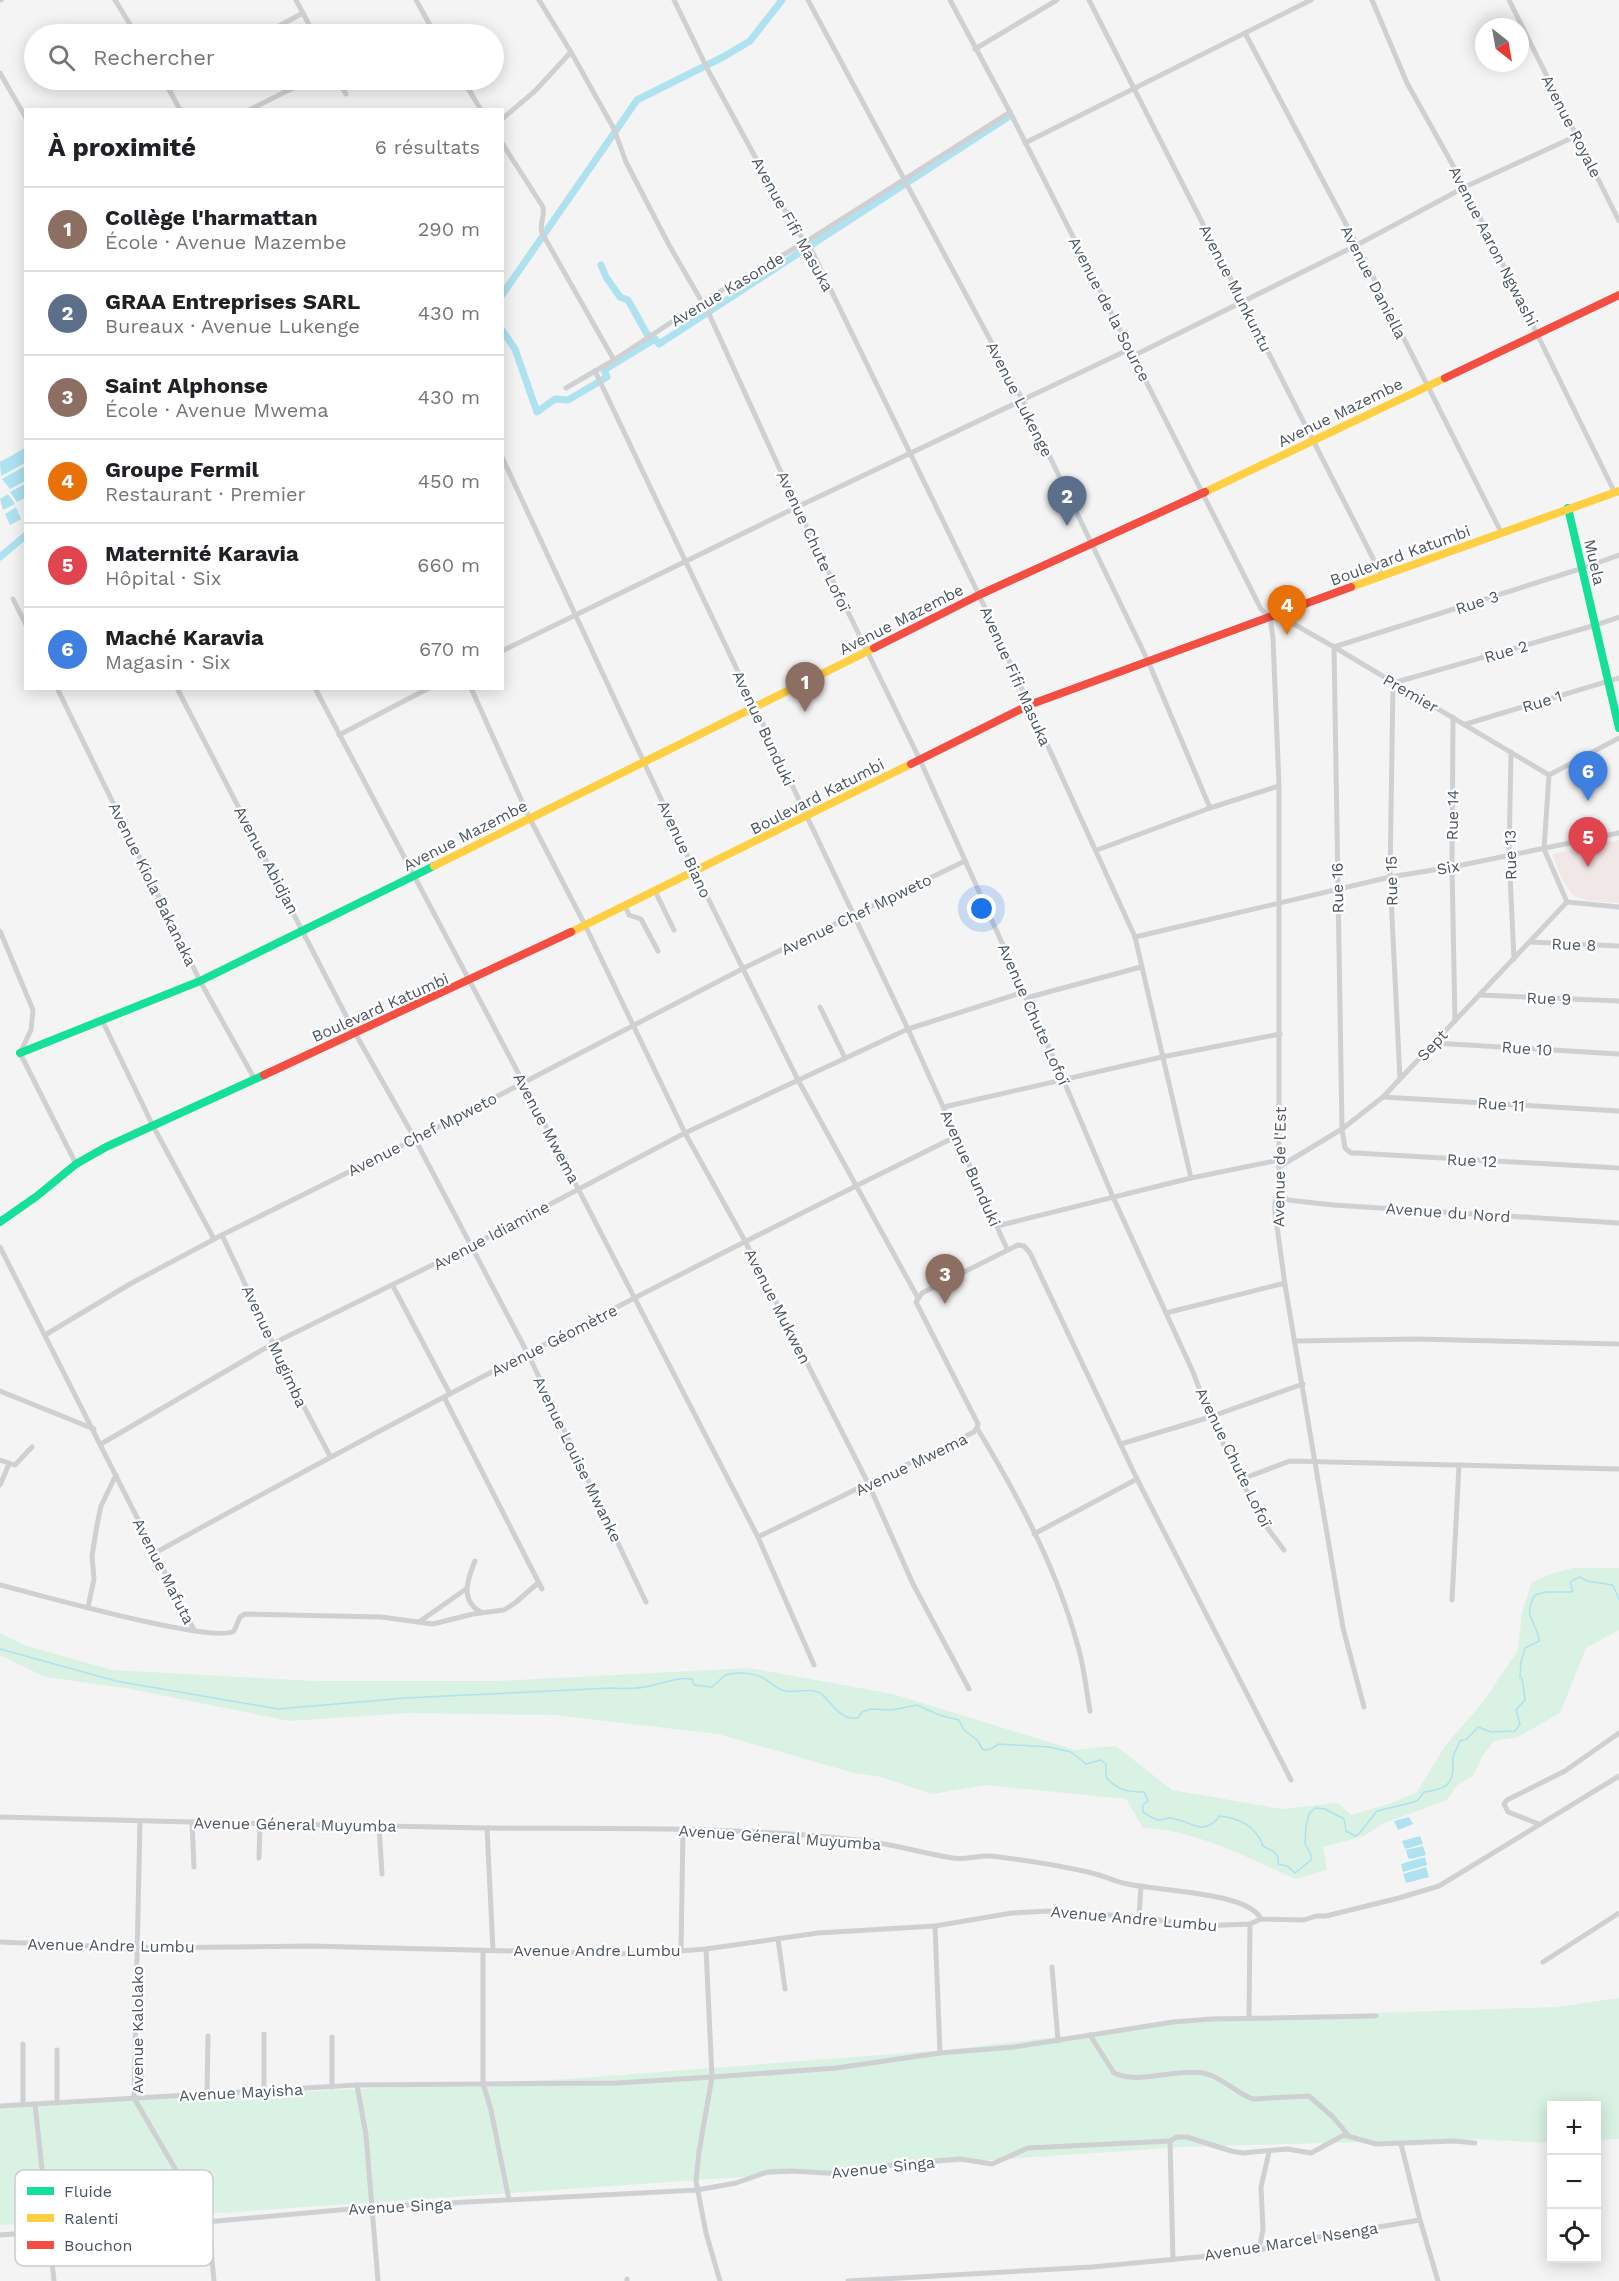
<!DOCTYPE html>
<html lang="fr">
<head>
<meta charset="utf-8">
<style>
	body { margin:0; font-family:"Work Sans",sans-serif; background:#f2f2f2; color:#202124 }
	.controls { position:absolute; right:18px; bottom:18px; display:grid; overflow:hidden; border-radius:0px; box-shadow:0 3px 15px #0003 }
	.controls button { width:54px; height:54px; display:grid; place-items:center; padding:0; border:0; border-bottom:2px solid #e0e0e0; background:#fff; color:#202124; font:30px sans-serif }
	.compass { position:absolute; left:1475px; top:18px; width:54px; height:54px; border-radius:50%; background:#fff; box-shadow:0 3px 15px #0003; rotate:149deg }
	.you { position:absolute; left:982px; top:909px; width:21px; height:21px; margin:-15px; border:4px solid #fff; border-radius:50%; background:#1a73e8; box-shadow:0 0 0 9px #1a73e833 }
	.badge { display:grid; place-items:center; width:39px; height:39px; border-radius:50%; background:#868d94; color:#fff; font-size:20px; font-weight:700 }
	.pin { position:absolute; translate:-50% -50px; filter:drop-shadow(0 2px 3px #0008) }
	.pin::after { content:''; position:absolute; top:32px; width:21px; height:18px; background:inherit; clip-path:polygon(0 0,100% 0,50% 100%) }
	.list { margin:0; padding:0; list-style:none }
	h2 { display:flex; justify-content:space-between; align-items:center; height:78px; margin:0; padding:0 24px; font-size:26px }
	h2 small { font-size:20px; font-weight:400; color:#757577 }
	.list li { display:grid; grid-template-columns:39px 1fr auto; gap:18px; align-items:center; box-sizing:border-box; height:84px; padding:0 24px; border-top:2px solid #e0e0e0 }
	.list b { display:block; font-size:22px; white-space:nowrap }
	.list p { margin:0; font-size:20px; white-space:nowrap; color:#757577 }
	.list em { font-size:20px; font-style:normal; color:#757577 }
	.icon { flex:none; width:33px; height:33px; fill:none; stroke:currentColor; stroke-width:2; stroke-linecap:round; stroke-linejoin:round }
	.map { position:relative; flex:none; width:1619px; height:2281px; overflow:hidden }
	.search { position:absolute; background:#fff; box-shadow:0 3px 15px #0003; left:24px; top:24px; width:480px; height:66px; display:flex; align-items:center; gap:15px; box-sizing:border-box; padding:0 21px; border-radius:33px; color:#757577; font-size:22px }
	.panel { position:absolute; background:#fff; box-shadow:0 3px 15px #0003; left:24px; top:108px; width:480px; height:582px; border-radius:0px }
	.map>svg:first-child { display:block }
</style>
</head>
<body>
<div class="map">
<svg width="1619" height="2281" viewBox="0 0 1619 2281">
	<rect width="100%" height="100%" fill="#f4f4f4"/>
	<path fill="#f1e7e6" d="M1619,840V903L1592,901L1578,898L1571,893L1563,881L1552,854Z"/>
	<g fill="#d9f2e3">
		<path d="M1573,1568H1619V1630L1586,1648L1560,1713L1518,1737L1494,1741L1482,1757L1473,1776L1457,1785L1447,1800L1382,1824L1364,1836L1323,1847L1327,1870L1296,1879C1247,1858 1197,1830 1143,1828L1126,1799L986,1785L932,1794L881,1777L854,1773L718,1734L553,1715L409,1713L289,1721L125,1688L45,1677L0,1655V1633L24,1645L112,1670L315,1681H497L749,1668L893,1694L1075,1750L1116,1746L1172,1790L1282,1809L1338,1803L1351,1815L1392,1803L1417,1792L1445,1746L1483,1702L1518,1650L1522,1612L1532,1582L1551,1574Z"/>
		<path d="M1619,1998V2139L1597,2140L1596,2106H1552L1551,2143L1472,2139L1182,2147L116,2220L0,2225V2106L568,2079L946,2050L1218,2018L1556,2007Z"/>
	</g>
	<g fill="#aee2f0">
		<path d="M25,448V463L1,476L0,462Z"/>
		<path d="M25,466V481L10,489L2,479Z"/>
		<path d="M25,484V498L17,502L10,492Z"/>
		<path d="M8,494L15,504L3,510L0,499Z"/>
		<path d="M16,507L21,519L10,525L5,514Z"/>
		<path d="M1409,1817L1413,1824L1398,1830L1394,1821Z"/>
		<path d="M1420,1836L1423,1844L1405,1849L1402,1841Z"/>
		<path d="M1423,1846L1426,1855L1411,1859L1408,1858L1406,1850Z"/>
		<path d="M1425,1857L1427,1865L1403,1872L1401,1864Z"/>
		<path d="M1426,1867L1429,1877L1406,1883L1403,1874Z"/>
	</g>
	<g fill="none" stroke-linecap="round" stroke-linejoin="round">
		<path stroke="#aee2f0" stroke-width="1.5" d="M0,1649L116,1681L278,1709L405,1698L611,1688C625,1689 640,1689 654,1685C667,1682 678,1677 692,1679L694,1685L712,1687C717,1683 721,1678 726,1675C738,1671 757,1673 766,1680C773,1684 778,1690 786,1691C797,1693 808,1688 818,1692C830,1697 837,1721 858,1718L862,1712L871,1709L892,1710L917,1705L939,1715L959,1720L964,1730L977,1740L983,1750L991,1749L999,1744L1049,1747L1071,1752L1086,1764L1101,1760L1106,1764V1777C1117,1790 1127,1792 1144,1792L1148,1801L1143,1805V1812C1148,1815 1154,1820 1160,1820C1163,1820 1166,1818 1169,1818C1191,1819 1201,1839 1220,1816C1239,1818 1257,1827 1263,1846C1271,1851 1280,1851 1278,1864L1287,1866L1295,1873L1311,1860V1855L1305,1844L1306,1826L1309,1814L1315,1808L1325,1809L1344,1819L1346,1831L1355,1836L1359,1834L1377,1811L1414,1802L1418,1800L1424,1792C1439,1790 1453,1788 1453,1768C1453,1764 1452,1758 1454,1754C1456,1750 1458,1746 1460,1741L1467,1739L1478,1727L1491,1732L1515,1731L1520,1724L1516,1710L1525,1700L1522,1678H1520L1521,1662L1525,1648L1539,1641C1538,1621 1521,1619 1535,1595L1545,1592H1570L1573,1591L1570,1583L1573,1580L1580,1577L1587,1581L1613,1585L1619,1599"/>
		<g stroke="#aee2f0" stroke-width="7">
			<path d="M601,265L606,277L620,297L628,300L647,334L655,339"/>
			<path d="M502,295L637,100L723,57L750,41L782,0"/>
			<path d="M502,330L515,349L537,412L555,399L568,400L607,377L604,370L655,339L659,344L1008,117"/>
			<path d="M0,557L26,535"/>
		</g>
		<g stroke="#ced0d2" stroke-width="5">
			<path d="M0,0H1"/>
			<path d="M115,0L136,34"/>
			<path d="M296,0L314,34"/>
			<path d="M416,0L435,34"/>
			<path d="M539,0L571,52L614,129L626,162L669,245L709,314L797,507L920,760L1063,1079L1113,1197L1193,1372L1210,1417L1260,1518L1284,1550"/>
			<path d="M674,0L709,72L778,199L800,235L810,247L979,595L1135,937L1191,1178"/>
			<path d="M808,0L1023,401L1148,661L1210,808"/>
			<path d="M950,0L1010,112L1261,609L1270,618"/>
			<path d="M1089,0L1382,576"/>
			<path d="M1372,0L1407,83L1465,187L1615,493"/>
			<path d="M1509,0L1619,221"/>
			<path d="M1245,33L1357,245L1501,532"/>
			<path d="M264,34L303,13"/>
			<path d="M975,49L1057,0"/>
			<path d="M0,73L26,118"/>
			<path d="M164,80L180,110"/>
			<path d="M337,80L346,94"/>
			<path d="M463,80L481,110"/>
			<path d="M249,110L297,86"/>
			<path d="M502,119L535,91L571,52"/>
			<path d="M502,143L543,207C545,216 539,225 542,233L614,360"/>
			<path d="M1025,143L1311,0"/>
			<path d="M1133,356L1357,245L1465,187L1576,136"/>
			<path d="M595,371L908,1029L1007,1249"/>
			<path d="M566,388L614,360L702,302L807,241L1010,112"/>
			<path d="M502,457L695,872L798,1080L918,1298"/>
			<path d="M1619,555L1583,568L1334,647L1342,1129L1345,1148L1351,1153H1355L1619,1168"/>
			<path d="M13,599L26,625"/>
			<path d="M1270,618L1273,638L1279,786V1193L1275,1203V1212L1285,1285L1343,1628L1364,1707"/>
			<path d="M1270,618L1285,619L1334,647L1549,775"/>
			<path d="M502,651L797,507L1130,349"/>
			<path d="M57,688L200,981L254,1078"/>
			<path d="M177,688L355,1033L415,1139L528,1354L646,1602"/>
			<path d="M315,688L523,1082L758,1537L814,1665"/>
			<path d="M471,688L529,817L585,925L685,1133L745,1241L869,1485L913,1584L969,1689"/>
			<path d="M1453,717L1452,867L1455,1021"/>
			<path d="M1466,724L1619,678"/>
			<path d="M339,735L429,688"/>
			<path d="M1619,738L1549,775L1544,849L1567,902L1619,907"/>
			<path d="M1511,752L1509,855L1514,959"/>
			<path d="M1097,850L1210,808L1279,786"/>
			<path d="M655,891L674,930"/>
			<path d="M625,906L629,915L641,919L658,951"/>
			<path d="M0,931L33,1010L31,1030L20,1053L76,1164"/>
			<path d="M1135,937L1390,877L1452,867L1619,833"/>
			<path d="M1530,942L1619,946"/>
			<path d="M1480,995L1619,1001"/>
			<path d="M1026,998L1141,967"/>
			<path d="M820,1007L845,1058"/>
			<path d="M102,1020L152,1124L214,1239"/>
			<path d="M1434,1043L1619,1054"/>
			<path d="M1400,1079L1390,877L1393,683L1596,625L1619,617"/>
			<path d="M1383,1097L1619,1111"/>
			<path d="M944,1107L1162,1057L1280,1034"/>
			<path d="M1279,1167L1342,1129L1383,1097L1567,902"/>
			<path d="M1279,1193L1288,1200L1333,1205L1619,1223"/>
			<path d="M997,1226L1191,1178L1279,1160"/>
			<path d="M222,1235L292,1384L330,1456"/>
			<path d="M0,1247L194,1630"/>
			<path d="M393,1286L450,1394"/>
			<path d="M1166,1313L1281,1284L1285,1285"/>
			<path d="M45,1335L130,1284L222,1235L415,1139L744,968L965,861"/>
			<path d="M1295,1341L1416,1339L1619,1344"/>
			<path d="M0,1391L94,1429"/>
			<path d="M444,1397L542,1589"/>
			<path d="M101,1444L274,1343L471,1246L685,1133L908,1029L1024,992"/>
			<path d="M1121,1444L1210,1417L1303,1384"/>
			<path d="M0,1460L15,1465L32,1447"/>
			<path d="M1242,1479L1290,1461L1619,1469"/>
			<path d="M0,1485L9,1464"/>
			<path d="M1034,1534L1137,1479"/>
			<path d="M758,1537L974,1432L977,1428"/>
			<path d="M155,1553C419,1407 687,1269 957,1136"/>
			<path d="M475,1561C467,1580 460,1601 481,1612"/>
			<path d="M0,1585C33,1593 215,1645 234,1631L240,1617L245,1614L381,1617L433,1624L473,1614L504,1610L515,1603L538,1583"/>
			<path d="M1452,1600L1459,1465"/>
			<path d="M88,1607L94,1579L92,1556L97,1525L101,1506L116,1475"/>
			<path d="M419,1622L466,1589"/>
			<path d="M1090,1711C1086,1689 1084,1665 1077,1643C1056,1567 1018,1496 977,1428L978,1424L916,1302L922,1293L1018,1245L1024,1246L1030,1253L1137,1479L1291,1780"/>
			<path d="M0,1817C162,1822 325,1825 487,1828C611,1829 735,1826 858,1840C890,1843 921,1853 953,1858C966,1860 978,1855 991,1856C1025,1860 1059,1865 1092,1873C1103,1876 1113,1880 1123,1883C1152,1891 1248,1891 1261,1919L1304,1920L1316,1916H1326L1399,1898L1439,1886L1619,1776"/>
			<path d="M140,1821L134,2098L209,2227L214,2281"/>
			<path d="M192,1822L194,1867"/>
			<path d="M1539,1824L1508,1812L1504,1804L1507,1800L1565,1771L1619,1733"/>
			<path d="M379,1826L382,1874"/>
			<path d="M487,1828L493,1950"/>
			<path d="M259,1858L260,1823"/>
			<path d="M1139,1917L1141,1886"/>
			<path d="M935,1926L940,2053"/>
			<path d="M778,1939L785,1989"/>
			<path d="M0,1942L138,1948L310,1946L638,1954L706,1949L818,1933L935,1926L1012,1913L1049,1911L1139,1917L1198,1926L1250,1924L1261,1919"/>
			<path d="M706,1949L712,2077L699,2152L696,2181L706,2233L720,2281"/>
			<path d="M483,1950V2083L491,2110L509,2200"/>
			<path d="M681,1951L683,1829"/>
			<path d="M1543,1962L1619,1913"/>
			<path d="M1052,1967L1058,2041"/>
			<path d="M1249,2018L1250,1924"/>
			<path d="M264,2034V2091"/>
			<path d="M1090,2035L1114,2073C1138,2085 1175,2068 1203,2073C1223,2077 1235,2093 1253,2099L1309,2096L1333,2117L1348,2135"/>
			<path d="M332,2037V2087"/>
			<path d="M23,2044V2105"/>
			<path d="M357,2085L366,2135L378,2281"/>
			<path d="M207,2094L208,2036"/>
			<path d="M57,2103V2050"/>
			<path d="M35,2104L54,2281"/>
			<path d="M0,2106L357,2085L617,2083L712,2077L836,2068L940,2053L1015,2047L1173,2022L1211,2019L1376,2016"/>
			<path d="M1170,2141L1173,2259"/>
			<path d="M1401,2144L1420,2220L1438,2281"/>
			<path d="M206,2222L372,2207L697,2190L736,2183L767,2172L791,2171L844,2174L897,2164L960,2159L992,2164L1028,2148L1170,2141L1177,2137H1187L1231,2151L1243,2153L1287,2149L1311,2153L1344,2135L1376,2144L1455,2141L1475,2143"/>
			<path d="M0,2235L205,2220"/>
			<path d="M1259,2250L1263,2229L1261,2187L1269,2152"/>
			<path d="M627,2279V2281"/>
			<path d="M848,2281L1092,2267L1219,2255L1259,2250L1301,2240L1420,2220"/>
		</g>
		<g stroke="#16e098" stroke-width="8">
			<path d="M1568,508L1619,728"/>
			<path d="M20,1053L200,981L434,866"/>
			<path d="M0,1222L37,1196L76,1164L106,1147L264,1075"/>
		</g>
		<g stroke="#ffcf43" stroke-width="8">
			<path d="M1205,492L1445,378"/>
			<path d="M1351,587L1619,491"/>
			<path d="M434,866L874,648"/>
			<path d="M571,932L911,764"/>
		</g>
		<g stroke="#f24e42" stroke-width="8">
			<path d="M1445,378L1619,295"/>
			<path d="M874,648L979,595L1205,492"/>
			<path d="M911,764L1029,705L1351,587"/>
			<path d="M264,1075L571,932"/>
		</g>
	</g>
	<g text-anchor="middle" stroke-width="4.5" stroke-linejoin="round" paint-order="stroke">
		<g font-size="16" fill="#4a5661" stroke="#fff">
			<text transform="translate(1572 126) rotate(63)" y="6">Avenue Royale</text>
			<text transform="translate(793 224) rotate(61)" y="6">Avenue Fifi Masuka</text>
			<text transform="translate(1494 246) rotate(63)" y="6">Avenue Aaron Ngwashi</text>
			<text transform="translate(1374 282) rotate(63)" y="6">Avenue Daniella</text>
			<text transform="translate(1236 288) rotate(63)" y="6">Avenue Munkuntu</text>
			<text transform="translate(727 289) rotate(-31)" y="6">Avenue Kasonde</text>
			<text transform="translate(1110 309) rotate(63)" y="6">Avenue de la Source</text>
			<text transform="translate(1020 399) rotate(63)" y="6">Avenue Lukenge</text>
			<text transform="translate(1340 412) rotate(-26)" y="6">Avenue Mazembe</text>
			<text transform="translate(814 541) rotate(65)" y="6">Avenue Chute Lofoï</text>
			<text transform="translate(1400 555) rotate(-20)" y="6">Boulevard Katumbi</text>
			<text transform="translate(1595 562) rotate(77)" y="6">Muela</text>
			<text transform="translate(1477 602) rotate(-18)" y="6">Rue 3</text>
			<text transform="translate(901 619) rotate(-27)" y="6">Avenue Mazembe</text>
			<text transform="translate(1506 651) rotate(-16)" y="6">Rue 2</text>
			<text transform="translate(1016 676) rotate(66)" y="6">Avenue Fifi Masuka</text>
			<text transform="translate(1411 693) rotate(30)" y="6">Premier</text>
			<text transform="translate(1542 701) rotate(-17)" y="6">Rue 1</text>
			<text transform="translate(764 728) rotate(65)" y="6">Avenue Bunduki</text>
			<text transform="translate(817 796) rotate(-27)" y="6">Boulevard Katumbi</text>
			<text transform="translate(1452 815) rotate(-89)" y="6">Rue 14</text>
			<text transform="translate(465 835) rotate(-27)" y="6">Avenue Mazembe</text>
			<text transform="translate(685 849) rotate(65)" y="6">Avenue Biano</text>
			<text transform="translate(1510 855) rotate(-91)" y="6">Rue 13</text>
			<text transform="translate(267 860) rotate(62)" y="6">Avenue Abidjan</text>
			<text transform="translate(1448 867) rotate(-10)" y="6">Six</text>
			<text transform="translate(1391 881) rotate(-91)" y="6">Rue 15</text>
			<text transform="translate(153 884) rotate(64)" y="6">Avenue Kiola Bakanaka</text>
			<text transform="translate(1337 888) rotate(-91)" y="6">Rue 16</text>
			<text transform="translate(856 914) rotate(-26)" y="6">Avenue Chef Mpweto</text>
			<text transform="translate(1574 944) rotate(2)" y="6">Rue 8</text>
			<text transform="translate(1549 998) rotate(2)" y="6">Rue 9</text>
			<text transform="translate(380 1007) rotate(-24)" y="6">Boulevard Katumbi</text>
			<text transform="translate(1034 1014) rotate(66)" y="6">Avenue Chute Lofoï</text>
			<text transform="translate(1432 1045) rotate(-47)" y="6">Sept</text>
			<text transform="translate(1527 1048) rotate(4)" y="6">Rue 10</text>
			<text transform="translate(1501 1104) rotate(4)" y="6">Rue 11</text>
			<text transform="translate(547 1128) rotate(62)" y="6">Avenue Mwema</text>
			<text transform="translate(422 1134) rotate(-27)" y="6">Avenue Chef Mpweto</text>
			<text transform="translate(1472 1160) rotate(3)" y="6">Rue 12</text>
			<text transform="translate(1279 1167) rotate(-89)" y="6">Avenue de l'Est</text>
			<text transform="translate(971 1168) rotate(66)" y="6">Avenue Bunduki</text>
			<text transform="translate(1448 1212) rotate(4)" y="6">Avenue du Nord</text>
			<text transform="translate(491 1235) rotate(-28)" y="6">Avenue Idiamine</text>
			<text transform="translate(778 1306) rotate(63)" y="6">Avenue Mukwen</text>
			<text transform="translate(554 1340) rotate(-27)" y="6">Avenue Géomètre</text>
			<text transform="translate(275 1346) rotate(65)" y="6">Avenue Mugimba</text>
			<text transform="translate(1234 1457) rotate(64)" y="6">Avenue Chute Lofoï</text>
			<text transform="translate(578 1459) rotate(64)" y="6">Avenue Louise Mwanke</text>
			<text transform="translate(911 1464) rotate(-26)" y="6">Avenue Mwema</text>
			<text transform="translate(164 1571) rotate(63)" y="6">Avenue Mafuta</text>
			<text transform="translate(295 1824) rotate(1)" y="6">Avenue Géneral Muyumba</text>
			<text transform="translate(780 1837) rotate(4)" y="6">Avenue Géneral Muyumba</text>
			<text transform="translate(1134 1918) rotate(5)" y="6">Avenue Andre Lumbu</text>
			<text transform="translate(111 1945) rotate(1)" y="6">Avenue Andre Lumbu</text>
			<text x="597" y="1956">Avenue Andre Lumbu</text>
			<text transform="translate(137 2030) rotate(-90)" y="6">Avenue Kalolako</text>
			<text transform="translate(241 2092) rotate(-3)" y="6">Avenue Mayisha</text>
			<text transform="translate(883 2167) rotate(-6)" y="6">Avenue Singa</text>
			<text transform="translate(400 2206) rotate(-3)" y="6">Avenue Singa</text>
			<text transform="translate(1291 2241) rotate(-9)" y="6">Avenue Marcel Nsenga</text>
		</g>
	</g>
	<rect x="15" y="2170" width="198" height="96" rx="9" fill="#fff" stroke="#c9ccd0" stroke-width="1.5"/>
	<rect x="27" y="2187" width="27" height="8" fill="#16e098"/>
	<rect x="27" y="2214" width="27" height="8" fill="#ffcf43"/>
	<rect x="27" y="2241" width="27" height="8" fill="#f24e42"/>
	<g font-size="16" fill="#4a5661">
		<text x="64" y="2197">Fluide</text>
		<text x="64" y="2224">Ralenti</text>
		<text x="64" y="2251">Bouchon</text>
	</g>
</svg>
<div class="controls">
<button>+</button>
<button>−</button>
<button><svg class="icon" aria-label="locate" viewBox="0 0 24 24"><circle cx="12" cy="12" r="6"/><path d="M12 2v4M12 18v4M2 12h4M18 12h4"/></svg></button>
</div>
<svg class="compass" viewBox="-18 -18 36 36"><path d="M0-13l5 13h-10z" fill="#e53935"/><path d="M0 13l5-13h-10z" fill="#757577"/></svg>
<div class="you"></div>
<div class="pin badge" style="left:805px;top:712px;background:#8d6e63">1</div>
<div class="pin badge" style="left:1067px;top:526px;background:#5c6f8a">2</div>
<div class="pin badge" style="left:945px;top:1304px;background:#8d6e63">3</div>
<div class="pin badge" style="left:1287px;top:635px;background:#e8710a">4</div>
<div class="pin badge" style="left:1588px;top:867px;background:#e0444e">5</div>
<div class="pin badge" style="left:1588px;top:801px;background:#3f7fe0">6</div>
<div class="search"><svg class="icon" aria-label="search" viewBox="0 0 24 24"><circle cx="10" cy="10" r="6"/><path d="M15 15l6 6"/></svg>Rechercher</div>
<section class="panel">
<h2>À proximité<small>6 résultats</small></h2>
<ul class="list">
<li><span class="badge" style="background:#8d6e63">1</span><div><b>Collège l'harmattan</b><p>École · Avenue Mazembe</p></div><em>290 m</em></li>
<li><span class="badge" style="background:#5c6f8a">2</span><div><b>GRAA Entreprises SARL</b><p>Bureaux · Avenue Lukenge</p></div><em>430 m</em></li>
<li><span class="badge" style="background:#8d6e63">3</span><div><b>Saint Alphonse</b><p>École · Avenue Mwema</p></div><em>430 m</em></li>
<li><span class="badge" style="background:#e8710a">4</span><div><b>Groupe Fermil</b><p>Restaurant · Premier</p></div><em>450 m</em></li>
<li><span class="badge" style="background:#e0444e">5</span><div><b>Maternité Karavia</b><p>Hôpital · Six</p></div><em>660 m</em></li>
<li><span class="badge" style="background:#3f7fe0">6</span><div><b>Maché Karavia</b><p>Magasin · Six</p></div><em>670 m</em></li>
</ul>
</section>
</div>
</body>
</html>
